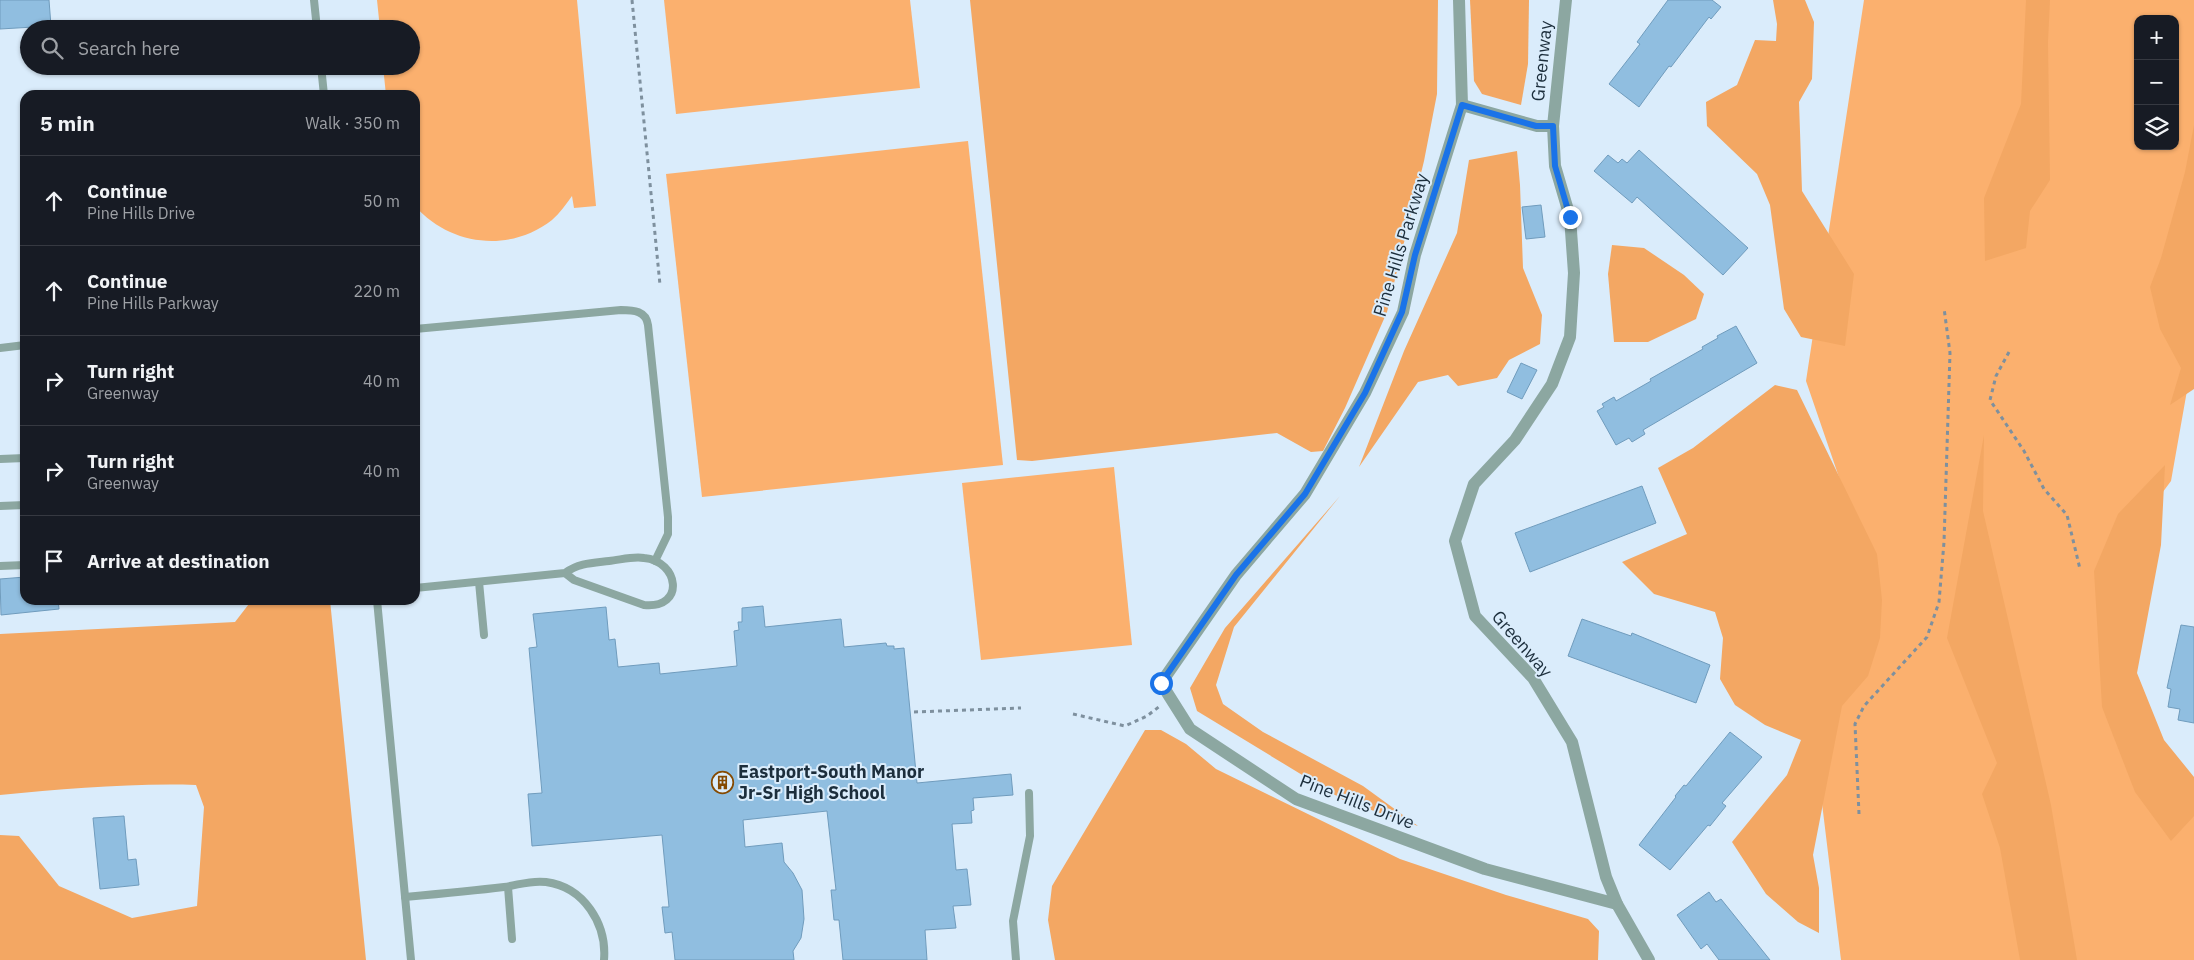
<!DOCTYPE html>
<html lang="en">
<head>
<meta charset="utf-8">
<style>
	body { margin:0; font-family:"IBM Plex Sans",sans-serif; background:#242831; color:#f1f3f6 }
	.controls { position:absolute; right:15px; top:15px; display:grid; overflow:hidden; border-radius:10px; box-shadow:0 1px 4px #0004 }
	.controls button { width:45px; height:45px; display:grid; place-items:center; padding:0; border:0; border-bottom:1px solid #363941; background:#171b24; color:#f1f3f6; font:25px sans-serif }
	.stop { position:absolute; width:15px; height:15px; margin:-11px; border:4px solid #1a73e8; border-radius:50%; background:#fff }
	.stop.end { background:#1a73e8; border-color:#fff; box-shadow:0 1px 5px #0008 }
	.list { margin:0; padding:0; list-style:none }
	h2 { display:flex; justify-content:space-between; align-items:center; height:65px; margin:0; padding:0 20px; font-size:21px }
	h2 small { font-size:16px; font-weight:400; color:#9ea1a6 }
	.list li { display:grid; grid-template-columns:32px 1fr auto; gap:15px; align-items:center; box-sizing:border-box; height:90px; padding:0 20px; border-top:1px solid #363941 }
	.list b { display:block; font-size:19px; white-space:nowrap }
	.list p { margin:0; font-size:16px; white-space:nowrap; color:#9ea1a6 }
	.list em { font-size:16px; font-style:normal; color:#9ea1a6 }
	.icon { flex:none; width:28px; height:28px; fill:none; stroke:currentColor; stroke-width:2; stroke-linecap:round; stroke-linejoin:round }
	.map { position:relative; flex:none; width:2194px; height:960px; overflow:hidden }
	.search { position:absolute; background:#171b24; box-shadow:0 1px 4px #0004; left:20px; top:20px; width:400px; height:55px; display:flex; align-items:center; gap:12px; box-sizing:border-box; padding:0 18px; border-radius:28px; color:#9ea1a6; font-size:19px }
	.panel { position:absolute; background:#171b24; box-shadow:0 1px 4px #0004; left:20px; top:90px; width:400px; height:515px; border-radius:15px }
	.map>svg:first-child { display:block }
</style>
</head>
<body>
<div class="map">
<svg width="2194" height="960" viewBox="0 0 2194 960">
	<rect width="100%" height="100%" fill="#daecfb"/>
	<g fill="#fbb06e" fill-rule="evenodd">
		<path d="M377,0H577L596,206L574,208L572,196C566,204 560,213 552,220C510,253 450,246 415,206V95H386L383,66H411V29H380Z"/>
		<path d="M664,0H910L920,88L676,114Z"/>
		<path d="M1864,0H2194V351L2171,481L2108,566L2120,741L2194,804V960H1841L1817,762L1865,553L1806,381ZM2138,19H2175V146H2138Z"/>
		<path d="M968,141L1003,465L702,497L666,174Z"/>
		<path d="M1114,467L1132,645L981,660L962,483Z"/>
	</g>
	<g fill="#f3a763">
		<path d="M970,0H1438L1437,94L1424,161L1387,312L1345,408L1323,451L1311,452L1277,433L1032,461L1017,460Z"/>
		<path d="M1470,0H1529L1528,64L1521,105L1482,94L1474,81Z"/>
		<path d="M1773,0H1805L1814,22L1812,79L1799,102L1802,191L1854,274L1845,346L1801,337L1784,309L1770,205L1757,174L1707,126L1706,102L1737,85L1755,40L1776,41L1777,24Z"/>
		<path d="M2026,0H2050L2048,42L2050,180L2030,211L2026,248L1985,261L1984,198L2021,104Z"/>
		<path d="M2194,125V389L2170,405L2181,368L2160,329L2150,287L2161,258L2185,172Z"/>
		<path d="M1517,151L1520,185L1523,268L1542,315L1540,344L1509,360L1497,378L1458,386L1448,375L1418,382L1359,467L1404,351L1457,233L1469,160Z"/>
		<path d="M1612,245L1644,248L1684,275L1704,294L1696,319L1648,342H1614L1608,274Z"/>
		<path d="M1775,385L1797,390L1877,554L1882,600L1880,638L1868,676L1842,706L1813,855L1819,888V933L1798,922L1766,894L1732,842L1787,775L1801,740L1765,725L1735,705L1720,679L1723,638L1715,612L1654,594L1622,562L1687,534L1658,468L1693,448Z"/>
		<path d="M1984,435L1983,511L2051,805L2077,960H2020L2000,848L1982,794L1997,763L1947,638Z"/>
		<path d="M2165,465L2161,545L2137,673L2164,740L2194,777V816L2171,841L2135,792L2102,707L2094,571L2118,514Z"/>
		<path d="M1340,496L1234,627L1216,685L1223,704L1263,732L1363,786L1418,826L1345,801L1197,711L1190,688L1225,628Z"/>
		<path d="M252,600H330L366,960H0V835L19,836L59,886L132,918L197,906L204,807L196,785C131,783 65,789 0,795V634L235,622Z"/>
		<path d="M1145,730H1161L1186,744L1216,769L1400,859L1506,895L1588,919L1599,931L1598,960H1055L1048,920L1052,886Z"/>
	</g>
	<g fill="#90bee0" stroke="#709cbd">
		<path d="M0,0H49L51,26L0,29Z"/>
		<path d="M1668,0H1712L1721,7L1711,19L1709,17L1671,67L1669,66L1652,89L1639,107L1609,84L1640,44L1637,42Z"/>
		<path d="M1639,150L1748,248L1723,275L1637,197L1632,203L1594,171L1608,155L1618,163L1622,159L1627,163Z"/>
		<path d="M1541,205L1545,237L1526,239L1522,207Z"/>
		<path d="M1736,326L1757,363L1643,430L1645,434L1632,442L1629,438L1616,445L1597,411L1604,407L1602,404L1614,397L1616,401L1651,381L1650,379L1703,349L1702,347L1718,338L1717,336Z"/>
		<path d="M1521,363L1537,370L1522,399L1507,392Z"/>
		<path d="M1642,486L1656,523L1530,572L1515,533Z"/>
		<path d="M25,577V600H58L59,609L1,615L0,579Z"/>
		<path d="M763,606L765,627L841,619L844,647L886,643L887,646H894V649L904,648L917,783L1011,774L1013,795L973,798L974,810L971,811L972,823L952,824L956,870L967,869L971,905L953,906L956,928L925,930L927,960H843L839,920H834L831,890H836L827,811L743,820L745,847L782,843L784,862L793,873L802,890L804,919L801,938L793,951L794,960H675L672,932L665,933L662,907H669L662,835L532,846L528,794L542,793L529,648L537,647L533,614L606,607L609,640L615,639L618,667L659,663L660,674L737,666L734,631L739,630L738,622H742V608Z"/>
		<path d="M1582,619L1631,636L1632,633L1710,665L1696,703L1568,656Z"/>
		<path d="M2181,625L2194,627V723L2178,720L2180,709L2168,707L2171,689L2167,688Z"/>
		<path d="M1730,732L1762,757L1722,803L1726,806L1710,826L1708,825L1670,870L1639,845L1676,797L1675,796L1684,785L1686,786Z"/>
		<path d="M124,816L128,860L136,859L139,885L100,889L93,818Z"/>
		<path d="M1709,892L1716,902L1721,899L1770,960H1719L1707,944L1701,949L1677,915Z"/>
	</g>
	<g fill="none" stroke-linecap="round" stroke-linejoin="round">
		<g stroke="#7e909e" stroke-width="3" stroke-dasharray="4 4" stroke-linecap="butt">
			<path d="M632,0L660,285"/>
			<path d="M2009,352L1996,376L1990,400L2024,451L2044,489L2067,515L2080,569"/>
			<path d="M914,712L1021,708"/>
			<path d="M1073,714L1125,726L1147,716L1160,706"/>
			<path d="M1859,814L1855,724L1864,706L1927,637L1939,602L1944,542L1950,353L1944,308"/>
		</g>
		<g stroke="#8ca7a1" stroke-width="8">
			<path d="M314,0L317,29"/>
			<path d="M321,66L324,95"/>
			<path d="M415,329L621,310C634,310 646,311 648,325L668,517V534L655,561"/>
			<path d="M0,348L25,345"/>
			<path d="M0,459L25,458"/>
			<path d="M0,506L25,505"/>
			<path d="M0,566L25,565"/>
			<path d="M479,582L484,635"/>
			<path d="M415,588L565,573C579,563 592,563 609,561C620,560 633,556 644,558C679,561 686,609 644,605L574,580L565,573"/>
			<path d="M377,600L411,960"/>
			<path d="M508,887L512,939"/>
			<path d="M405,897C438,894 471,891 504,887C519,885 530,880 546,882C584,887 607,924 604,960"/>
			<path d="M1016,960L1013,921L1030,836L1029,793"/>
		</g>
		<g stroke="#8ca7a1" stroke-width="12">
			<path d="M1459,0L1462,105L1415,255L1403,312L1365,393L1305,494L1236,575L1161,683L1190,729L1296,799L1485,869L1617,904"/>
			<path d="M1462,105L1537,126H1553L1566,0"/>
			<path d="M1553,126L1555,166L1570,217L1574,273L1570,337L1552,384L1515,440L1474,484L1455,541L1475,616L1533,678L1572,742L1606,877L1617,904L1649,960"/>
		</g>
	</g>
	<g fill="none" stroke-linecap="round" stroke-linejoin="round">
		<path stroke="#1a73e8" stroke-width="6" d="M1161,683L1236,575L1305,494L1365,393L1402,312L1415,255L1462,105L1536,126H1553L1555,166L1570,217"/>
	</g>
	<defs>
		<symbol id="building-ring" viewBox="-11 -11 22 22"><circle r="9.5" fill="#daecfb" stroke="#854a02" stroke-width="1.5"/><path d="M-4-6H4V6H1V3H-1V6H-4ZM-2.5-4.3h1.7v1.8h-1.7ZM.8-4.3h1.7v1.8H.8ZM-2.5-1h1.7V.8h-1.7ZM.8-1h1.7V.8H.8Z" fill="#854a02"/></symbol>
	</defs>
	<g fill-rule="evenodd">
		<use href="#building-ring" x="710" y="770" width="25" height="25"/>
	</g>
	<g text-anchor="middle" stroke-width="4" stroke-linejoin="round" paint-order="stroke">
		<g font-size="18" fill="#1c2e3c" stroke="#daecfb">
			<text transform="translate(1542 61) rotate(-84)" y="6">Greenway</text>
			<text transform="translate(1401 245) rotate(-73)" y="6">Pine Hills Parkway</text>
			<text transform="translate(1522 644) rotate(49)" y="6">Greenway</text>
			<text transform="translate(1357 802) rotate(21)" y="6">Pine Hills Drive</text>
		</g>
		<g font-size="18" font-weight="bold" fill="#1c2e3c" stroke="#daecfb" text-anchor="start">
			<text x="738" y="778">Eastport-South Manor<tspan x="738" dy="21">Jr-Sr High School</tspan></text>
		</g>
	</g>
</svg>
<div class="controls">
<button>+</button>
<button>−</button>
<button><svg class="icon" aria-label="layers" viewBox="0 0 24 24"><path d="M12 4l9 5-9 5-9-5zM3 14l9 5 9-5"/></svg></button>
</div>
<div class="stop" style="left:1161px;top:683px"></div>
<div class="stop end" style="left:1570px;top:217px"></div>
<div class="search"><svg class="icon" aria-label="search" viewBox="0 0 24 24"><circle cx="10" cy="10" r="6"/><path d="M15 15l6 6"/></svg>Search here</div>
<section class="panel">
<h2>5 min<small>Walk · 350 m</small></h2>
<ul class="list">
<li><svg class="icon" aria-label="ahead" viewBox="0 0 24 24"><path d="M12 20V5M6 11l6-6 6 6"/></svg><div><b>Continue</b><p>Pine Hills Drive</p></div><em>50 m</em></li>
<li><svg class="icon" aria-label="ahead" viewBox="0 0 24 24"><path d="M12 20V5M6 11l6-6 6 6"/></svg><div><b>Continue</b><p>Pine Hills Parkway</p></div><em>220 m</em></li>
<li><svg class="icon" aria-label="right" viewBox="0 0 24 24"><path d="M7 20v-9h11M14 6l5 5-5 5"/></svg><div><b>Turn right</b><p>Greenway</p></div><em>40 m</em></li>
<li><svg class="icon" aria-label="right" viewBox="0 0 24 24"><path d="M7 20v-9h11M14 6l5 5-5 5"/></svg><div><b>Turn right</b><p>Greenway</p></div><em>40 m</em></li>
<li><svg class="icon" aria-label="arrive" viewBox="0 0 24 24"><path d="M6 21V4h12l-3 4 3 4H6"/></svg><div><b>Arrive at destination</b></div></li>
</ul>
</section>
</div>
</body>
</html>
